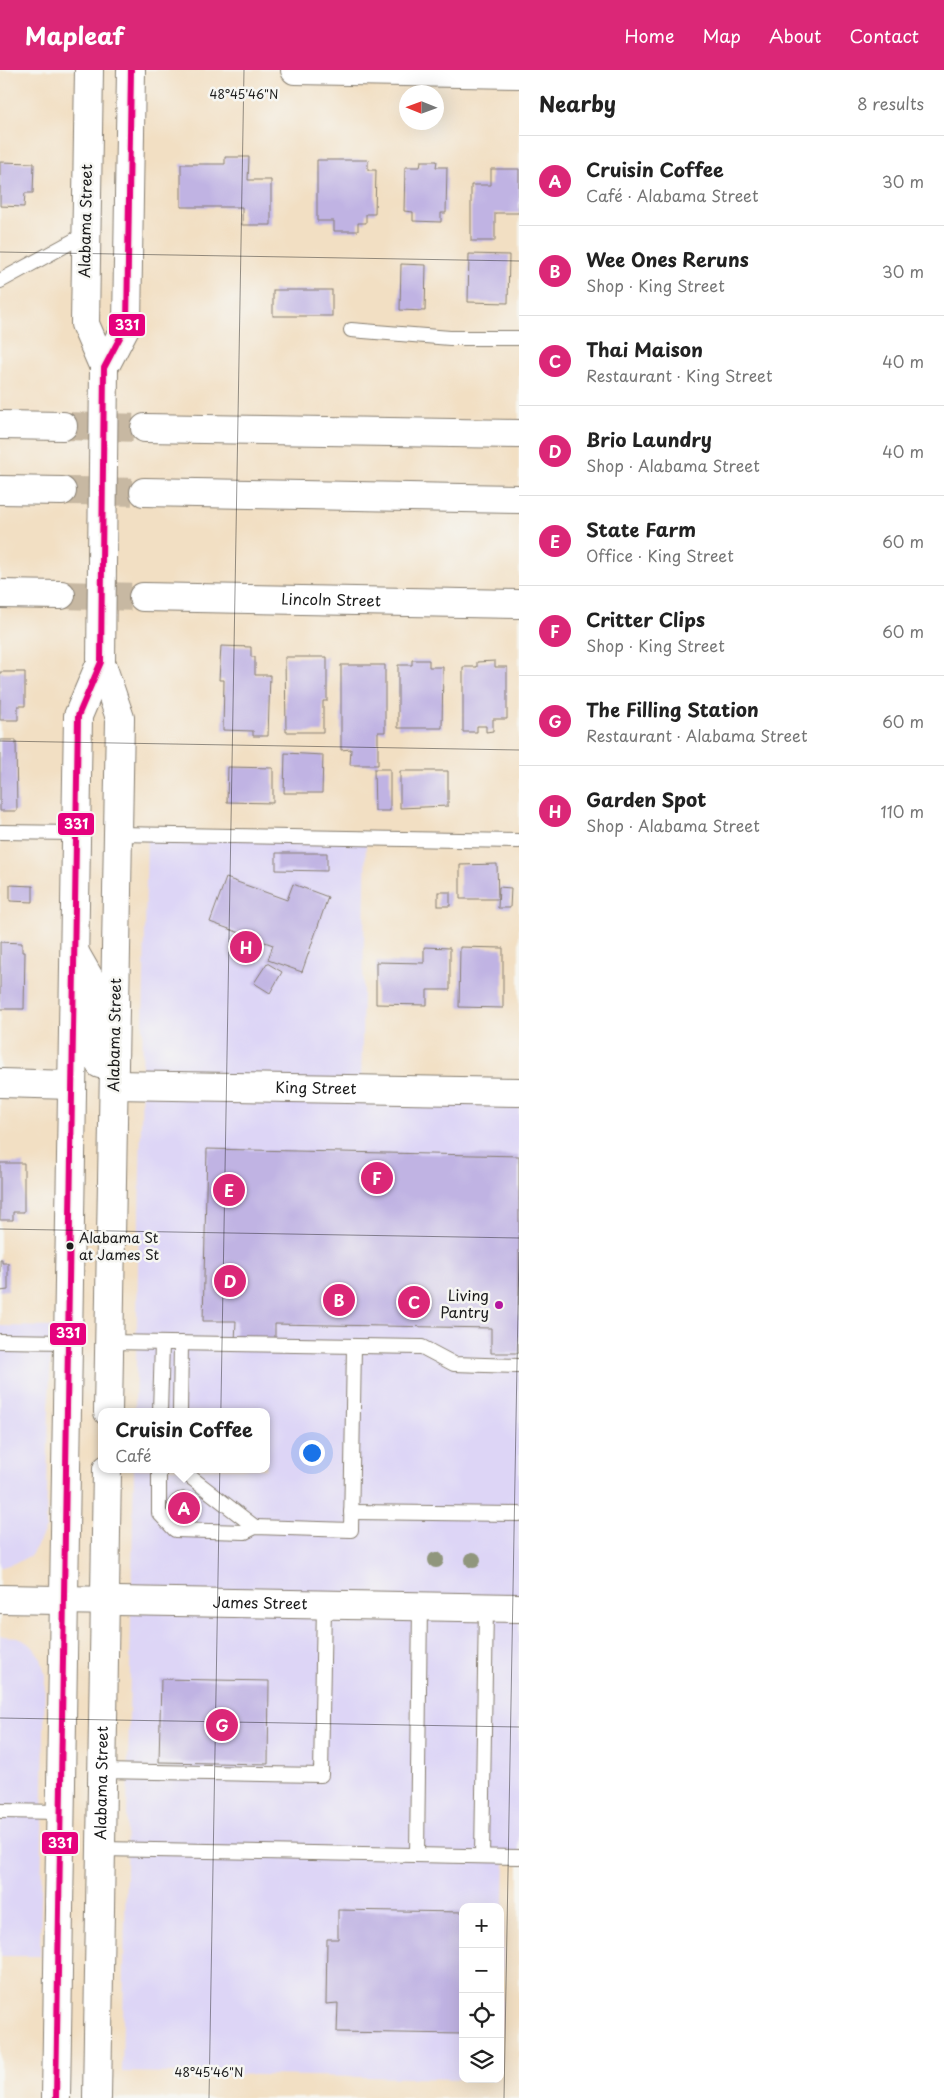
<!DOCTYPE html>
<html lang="en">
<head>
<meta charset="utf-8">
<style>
	body { margin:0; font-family:"Playpen Sans",sans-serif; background:#f6f6f6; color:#222 }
	.controls { position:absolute; right:15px; bottom:15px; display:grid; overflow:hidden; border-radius:10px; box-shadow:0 5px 20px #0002 }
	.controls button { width:45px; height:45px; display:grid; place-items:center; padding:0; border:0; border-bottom:1px solid #e0e0e0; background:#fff; color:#222; font:25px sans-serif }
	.compass { position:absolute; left:399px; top:15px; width:45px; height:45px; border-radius:50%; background:#fff; box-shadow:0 5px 20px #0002; rotate:271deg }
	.you { position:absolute; left:311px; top:1382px; width:18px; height:18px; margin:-12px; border:4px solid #fff; border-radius:50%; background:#1a73e8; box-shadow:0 0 0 8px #1a73e833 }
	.badge { display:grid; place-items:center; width:32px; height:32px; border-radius:50%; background:#db2777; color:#fff; font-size:16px; font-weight:700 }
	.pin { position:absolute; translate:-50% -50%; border:2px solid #fff; box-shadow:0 1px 5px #0006 }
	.popup { position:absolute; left:98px; top:1338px; width:172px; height:65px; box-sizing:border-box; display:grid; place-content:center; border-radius:10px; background:#fff; filter:drop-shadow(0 1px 4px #0005); font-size:16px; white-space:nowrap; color:#767676 }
	.popup b { font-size:19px; color:#222 }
	.popup::after { content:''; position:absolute; left:50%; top:100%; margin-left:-10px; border:10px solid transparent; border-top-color:#fff }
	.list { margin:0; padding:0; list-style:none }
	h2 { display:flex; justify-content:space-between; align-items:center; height:65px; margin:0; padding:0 20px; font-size:21px }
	h2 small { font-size:16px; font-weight:400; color:#767676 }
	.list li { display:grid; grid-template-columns:32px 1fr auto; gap:15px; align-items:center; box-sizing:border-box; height:90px; padding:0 20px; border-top:1px solid #e0e0e0 }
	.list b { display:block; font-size:19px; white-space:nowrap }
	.list p { margin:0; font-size:16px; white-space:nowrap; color:#767676 }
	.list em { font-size:16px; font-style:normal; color:#767676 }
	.icon { flex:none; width:28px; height:28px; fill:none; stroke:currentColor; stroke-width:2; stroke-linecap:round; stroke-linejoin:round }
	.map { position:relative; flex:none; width:519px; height:2028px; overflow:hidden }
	header { display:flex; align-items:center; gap:30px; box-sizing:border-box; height:70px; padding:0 25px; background:#db2777; color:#fff }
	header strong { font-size:24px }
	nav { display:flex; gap:28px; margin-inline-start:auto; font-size:18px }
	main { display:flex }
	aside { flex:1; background:#fff }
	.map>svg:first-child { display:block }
</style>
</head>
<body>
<header>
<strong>Mapleaf</strong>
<nav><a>Home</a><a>Map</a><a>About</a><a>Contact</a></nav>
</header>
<main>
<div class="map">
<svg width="519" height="2028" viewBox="0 0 519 2028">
	<rect width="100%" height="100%" fill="#f6f6f2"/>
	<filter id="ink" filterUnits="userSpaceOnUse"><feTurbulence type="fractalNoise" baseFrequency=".02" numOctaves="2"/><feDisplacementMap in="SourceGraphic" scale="10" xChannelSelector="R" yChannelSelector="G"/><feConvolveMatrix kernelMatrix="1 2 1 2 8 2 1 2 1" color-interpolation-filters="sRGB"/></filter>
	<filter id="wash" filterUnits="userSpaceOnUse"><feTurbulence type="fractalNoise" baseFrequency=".0096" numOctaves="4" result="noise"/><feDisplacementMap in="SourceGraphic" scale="20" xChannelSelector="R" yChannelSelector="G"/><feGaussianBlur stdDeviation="1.12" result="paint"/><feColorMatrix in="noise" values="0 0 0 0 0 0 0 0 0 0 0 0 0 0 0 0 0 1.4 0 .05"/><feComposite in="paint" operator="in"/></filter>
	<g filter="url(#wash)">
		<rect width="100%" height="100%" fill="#f2dfc3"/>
		<g fill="#ddd5f6">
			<path d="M147,764L366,769L361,1020L519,1022V1787H505L500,2010L472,2009H500V1837H463V2009L122,2002L134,1399H266V1342H135Z"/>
			<path d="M0,1256L51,1257L46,1458L39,1472L31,1485L18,1492L2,1497H0Z"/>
			<path d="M0,1566L18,1567L32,1576L41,1588L45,1605L40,1886H0Z"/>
		</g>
		<g id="blocks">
			<g fill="#c0b3e3">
				<path d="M225,87H249L248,110H271V155H242V137H181V94H225Z"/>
				<path d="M317,90H368V100H376L375,144H366V153H358V161H334V151H317Z"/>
				<path d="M421,91H437L436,97H447L446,143H441V152L413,151V142L404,141L405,97H420Z"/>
				<path d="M0,92L34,93L33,123H25L24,137L0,136Z"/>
				<path d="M491,99H519V143H495V171H471V115H491Z"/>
				<path d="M469,184L509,185L508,233L468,232Z"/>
				<path d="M401,194L426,195L425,241L400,240Z"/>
				<rect x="273" y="220" width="59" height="26"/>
				<path d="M221,576L251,577V587H255V605H270L268,666H253V661L223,660L224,610H219Z"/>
				<path d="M285,587H327V631H323V662H286Z"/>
				<path d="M412,590H429V597H443L442,658H398V595H412Z"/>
				<path d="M495,591V597H507V649H493V661L486,662V656H477V662H463V597H477V592Z"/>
				<path d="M341,595H385V662H378V695H350L351,679L341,680Z"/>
				<path d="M0,602H25V636H18V650H0Z"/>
				<path d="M0,670H16L17,741H0Z"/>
				<path d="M285,683L323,685L322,723H284Z"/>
				<path d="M228,697L273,698V733L227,732Z"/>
				<path d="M374,699H390V741H375Z"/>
				<path d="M400,701H448V736L400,738Z"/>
				<path d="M276,783H327V801L276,800Z"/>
				<path d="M497,794L498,829H460V795Z"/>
				<path d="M226,808L287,830L293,814L328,827L302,902L268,890L273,875L210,852Z"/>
				<path d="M10,815L33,816V832L10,831Z"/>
				<path d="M499,817L511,818L510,838H498Z"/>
				<rect x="438" y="822" width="12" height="14"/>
				<path d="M0,872L22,873V882H25L24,939H0Z"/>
				<path d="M424,877L450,878V920H427V935L376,934V892L424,893Z"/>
				<path d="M460,877L503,878V938L459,937Z"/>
				<path d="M267,893L282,902L270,923L254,913Z"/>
				<path d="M207,1079L519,1086V1283H491V1258L275,1254V1272L235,1271L236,1251H203Z"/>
				<path d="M0,1093H24V1142H13V1150H0Z"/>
				<path d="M0,1189H2V1193H8V1220L0,1221Z"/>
				<circle cx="183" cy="1438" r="16"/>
				<path d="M161,1609L269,1611L268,1694L159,1692Z"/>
				<path d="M338,1840L463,1842V1964L337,1962L338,1933L326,1934L327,1869H338Z"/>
			</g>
		</g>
	</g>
	<g filter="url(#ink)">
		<use href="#blocks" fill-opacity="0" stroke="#877e70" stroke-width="1"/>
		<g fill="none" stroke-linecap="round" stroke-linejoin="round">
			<path stroke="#c7b8a2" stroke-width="28" stroke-dasharray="28 14" stroke-linecap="butt" d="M61,525L143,527"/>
			<g stroke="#c7b8a2" stroke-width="28" stroke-dasharray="28 14" stroke-linecap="butt">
				<path d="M63,356L145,358"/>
				<path d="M62,421L144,422"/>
			</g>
			<defs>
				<g id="lane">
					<path d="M0,211L86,164"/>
					<path d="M351,260L450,268H519"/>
					<path d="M0,762L76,763"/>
					<path d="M118,764L519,771"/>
					<path d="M0,1271L68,1272"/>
					<path d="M109,1272L422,1277L454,1294L519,1296"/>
					<path d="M160,1342L162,1273"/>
					<path d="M180,1342L181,1273"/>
					<path d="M159,1399V1443L175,1460L245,1462L255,1457L351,1460L354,1276"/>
					<path d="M180,1399L255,1457"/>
					<path d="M351,1442L519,1444"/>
					<path d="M102,1701L321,1705L324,1534"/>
					<path d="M0,1741L61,1742"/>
					<path d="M101,1779L519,1787"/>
					<path d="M417,1785L420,1536"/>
					<path d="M482,1786L486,1538"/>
				</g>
				<g id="street">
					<path d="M295,0L519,4"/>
					<path d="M0,524L61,525"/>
					<path id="s1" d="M143,527L519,534"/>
					<path d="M0,1013L72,1015"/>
					<path id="s2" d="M114,1015L519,1022"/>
				</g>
				<g id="secondary">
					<path d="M89,0L85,254L104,298"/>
					<path d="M104,298L127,254L131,0"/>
					<path d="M101,592L120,648L108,1342"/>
					<path d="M75,883L95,918L96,987L100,994"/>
					<path id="s3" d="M0,1529L519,1538"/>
					<path d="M56,2028L78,646L101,592"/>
					<path id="s4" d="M97,2028L107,1399"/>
				</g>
				<g id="highway">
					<path d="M0,355L63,356"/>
					<path d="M145,358L519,364"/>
					<path d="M0,420L62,421"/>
					<path d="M144,422L519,429"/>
				</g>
			</defs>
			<use href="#lane" stroke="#877e70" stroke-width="16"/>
			<use href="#street" stroke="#877e70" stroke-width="30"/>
			<use href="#secondary" stroke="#877e70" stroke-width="30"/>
			<use href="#highway" stroke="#877e70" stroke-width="30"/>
			<use href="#lane" stroke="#fff" stroke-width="14"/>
			<use href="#street" stroke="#fff" stroke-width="28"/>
			<use href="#secondary" stroke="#fff" stroke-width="28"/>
			<use href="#highway" stroke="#fff" stroke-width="28"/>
			<defs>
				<path id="secondary-bridge" d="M101,592L104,298"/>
			</defs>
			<use href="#secondary-bridge" stroke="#877e70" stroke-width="30" stroke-linecap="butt"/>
			<use href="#secondary-bridge" stroke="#fff" stroke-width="28"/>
			<defs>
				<path id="bus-1" d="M56,2028L78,646L101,592L104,298L127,254L131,0"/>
			</defs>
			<use href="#bus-1" stroke="#f6f6f2" stroke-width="10"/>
			<use href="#bus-1" stroke="#e5007d" stroke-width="6"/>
		</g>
		<g fill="#90967d">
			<circle cx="436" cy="1490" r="8"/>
			<circle cx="473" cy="1490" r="8"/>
		</g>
	</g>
	<path fill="none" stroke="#1c1c1c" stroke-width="1" stroke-opacity="0.45" d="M0,182L519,191M0,671L519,680M0,1159L519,1168M0,1648L519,1657M209,2028L244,0M504,2028L519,1182"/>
	<circle fill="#1c1c1c" stroke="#f6f6f2" stroke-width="2" cx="70" cy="1176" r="4.5"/>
	<circle fill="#b5179e" stroke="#f6f6f2" stroke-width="2" cx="499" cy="1235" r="5"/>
	<g text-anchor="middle" stroke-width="5" stroke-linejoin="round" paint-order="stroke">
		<g font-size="14" fill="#1c1c1c" stroke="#f6f6f2" text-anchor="start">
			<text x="79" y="1173">Alabama St<tspan x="79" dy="17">at James St</tspan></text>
		</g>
		<g font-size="15" fill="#1c1c1c" stroke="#f6f6f2">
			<text transform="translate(86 151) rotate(-89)" y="5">Alabama Street</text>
			<text dy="5" stroke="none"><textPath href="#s1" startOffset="188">Lincoln Street</textPath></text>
			<text transform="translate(115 965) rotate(-89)" y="5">Alabama Street</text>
			<text dy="5" stroke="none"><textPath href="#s2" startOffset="202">King Street</textPath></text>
			<text dy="5" stroke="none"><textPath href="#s3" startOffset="260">James Street</textPath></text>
			<text dy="5" stroke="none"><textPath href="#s4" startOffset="315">Alabama Street</textPath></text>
		</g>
		<g font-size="15" fill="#1c1c1c" stroke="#f6f6f2" text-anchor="end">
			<text x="489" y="1231">Living<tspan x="489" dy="17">Pantry</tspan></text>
		</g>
	</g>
	<g font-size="12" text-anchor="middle" fill="#1c1c1c" stroke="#f6f6f2" stroke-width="5" stroke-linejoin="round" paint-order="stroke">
		<text x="244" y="29">48°45'46"N</text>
		<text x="209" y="2007">48°45'46"N</text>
	</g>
	<g stroke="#f6f6f2" stroke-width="2">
		<rect x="108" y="243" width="38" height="24" rx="5" fill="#e5007d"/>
		<rect x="57" y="742" width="38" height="24" rx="5" fill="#e5007d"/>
		<rect x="49" y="1252" width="38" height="24" rx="5" fill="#e5007d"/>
		<rect x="41" y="1761" width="38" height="24" rx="5" fill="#e5007d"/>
	</g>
	<g font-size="14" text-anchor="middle" font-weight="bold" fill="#fff">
		<text x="127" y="260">331</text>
		<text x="76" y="759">331</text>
		<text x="68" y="1268">331</text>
		<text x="60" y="1778">331</text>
	</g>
</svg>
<div class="controls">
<button>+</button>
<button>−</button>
<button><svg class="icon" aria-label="locate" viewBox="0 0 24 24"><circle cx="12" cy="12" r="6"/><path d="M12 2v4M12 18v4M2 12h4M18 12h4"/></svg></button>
<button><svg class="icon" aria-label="layers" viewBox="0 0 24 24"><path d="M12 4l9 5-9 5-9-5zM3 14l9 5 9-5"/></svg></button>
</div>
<svg class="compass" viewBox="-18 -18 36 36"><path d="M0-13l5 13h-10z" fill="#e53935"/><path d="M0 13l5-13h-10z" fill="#767676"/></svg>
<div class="you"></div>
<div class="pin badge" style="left:184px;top:1438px">A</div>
<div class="popup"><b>Cruisin Coffee</b>Café</div>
<div class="pin badge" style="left:339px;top:1230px">B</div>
<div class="pin badge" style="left:414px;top:1232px">C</div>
<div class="pin badge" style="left:230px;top:1211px">D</div>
<div class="pin badge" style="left:229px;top:1120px">E</div>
<div class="pin badge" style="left:377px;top:1108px">F</div>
<div class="pin badge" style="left:222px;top:1655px">G</div>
<div class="pin badge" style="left:246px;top:877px">H</div>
</div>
<aside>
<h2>Nearby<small>8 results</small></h2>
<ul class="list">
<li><span class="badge">A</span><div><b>Cruisin Coffee</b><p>Café · Alabama Street</p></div><em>30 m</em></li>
<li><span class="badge">B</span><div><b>Wee Ones Reruns</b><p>Shop · King Street</p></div><em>30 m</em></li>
<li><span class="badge">C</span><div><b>Thai Maison</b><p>Restaurant · King Street</p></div><em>40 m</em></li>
<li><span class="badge">D</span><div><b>Brio Laundry</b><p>Shop · Alabama Street</p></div><em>40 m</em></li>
<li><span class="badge">E</span><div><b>State Farm</b><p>Office · King Street</p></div><em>60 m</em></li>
<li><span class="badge">F</span><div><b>Critter Clips</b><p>Shop · King Street</p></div><em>60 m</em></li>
<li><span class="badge">G</span><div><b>The Filling Station</b><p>Restaurant · Alabama Street</p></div><em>60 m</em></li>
<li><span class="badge">H</span><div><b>Garden Spot</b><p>Shop · Alabama Street</p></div><em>110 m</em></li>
</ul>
</aside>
</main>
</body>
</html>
